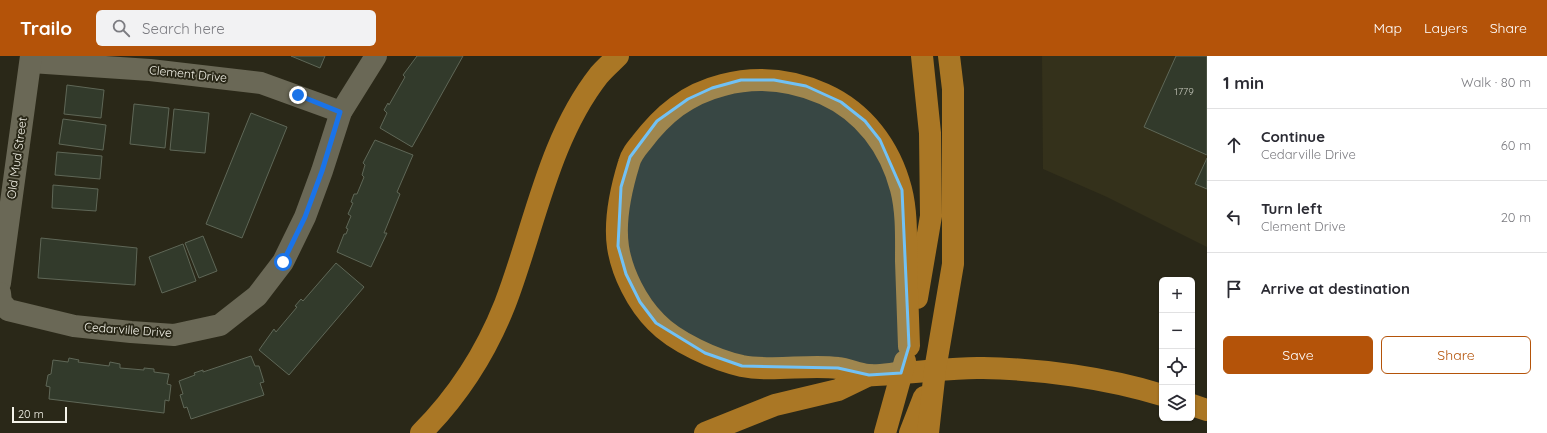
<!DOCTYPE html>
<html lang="en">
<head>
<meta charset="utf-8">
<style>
	body { margin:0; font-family:Quicksand,sans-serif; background:#f2f2f3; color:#2b2b33 }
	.controls { position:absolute; right:12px; bottom:12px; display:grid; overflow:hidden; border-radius:6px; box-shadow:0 1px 3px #0004 }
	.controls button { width:36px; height:36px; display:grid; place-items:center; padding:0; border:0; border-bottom:1px solid #e1e1e2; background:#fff; color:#2b2b33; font:20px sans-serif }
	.scale { position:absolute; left:12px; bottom:10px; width:55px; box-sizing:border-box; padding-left:4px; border:2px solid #f5f4ea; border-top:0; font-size:11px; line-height:14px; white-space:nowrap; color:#f5f4ea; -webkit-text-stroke:3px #2a2818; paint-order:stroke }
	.stop { position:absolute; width:12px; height:12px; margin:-9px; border:3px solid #1a73e8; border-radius:50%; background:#fff }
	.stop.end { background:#1a73e8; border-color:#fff; box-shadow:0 1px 4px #0008 }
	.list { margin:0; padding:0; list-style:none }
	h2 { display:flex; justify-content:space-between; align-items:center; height:52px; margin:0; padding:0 16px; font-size:17px }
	h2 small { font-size:13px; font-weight:400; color:#7c7c81 }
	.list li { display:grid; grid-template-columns:26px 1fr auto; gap:12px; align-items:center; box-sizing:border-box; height:72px; padding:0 16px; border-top:1px solid #e1e1e2 }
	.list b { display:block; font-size:15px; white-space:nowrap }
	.list p { margin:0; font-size:13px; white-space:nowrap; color:#7c7c81 }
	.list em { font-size:13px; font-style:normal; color:#7c7c81 }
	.actions { display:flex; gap:8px; padding:12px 16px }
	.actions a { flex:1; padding:9px 0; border:1px solid #b45309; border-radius:6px; text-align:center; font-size:14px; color:#b45309 }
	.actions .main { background:#b45309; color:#fff }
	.icon { flex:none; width:22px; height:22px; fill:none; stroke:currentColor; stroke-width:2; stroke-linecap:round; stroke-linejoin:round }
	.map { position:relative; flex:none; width:1207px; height:377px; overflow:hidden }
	header { display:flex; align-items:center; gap:24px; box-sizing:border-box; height:56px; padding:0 20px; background:#b45309; color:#fff }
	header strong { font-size:19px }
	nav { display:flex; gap:22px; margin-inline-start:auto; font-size:14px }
	.search { width:280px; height:36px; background:#f2f2f3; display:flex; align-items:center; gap:10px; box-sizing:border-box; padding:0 14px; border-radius:6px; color:#7c7c81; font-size:15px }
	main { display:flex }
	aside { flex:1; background:#fff }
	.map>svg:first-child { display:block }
</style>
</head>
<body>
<header>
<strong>Trailo</strong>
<div class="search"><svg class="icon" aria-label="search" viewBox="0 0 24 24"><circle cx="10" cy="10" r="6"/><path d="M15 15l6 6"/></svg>Search here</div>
<nav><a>Map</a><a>Layers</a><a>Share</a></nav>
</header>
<main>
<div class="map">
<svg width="1207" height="377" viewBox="0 0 1207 377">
	<rect width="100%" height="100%" fill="#2a2818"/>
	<path fill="#34311b" d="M1042,0H1207V191L1107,141L1043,113Z"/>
	<g fill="#323a2b" stroke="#5f6757">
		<path d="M291,0H325L320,12Z"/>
		<path d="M417,0H463L412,91L380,72L387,57L384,54L388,47L389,49L405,21L403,19Z"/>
		<path d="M1176,0H1207V99L1144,71Z"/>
		<path d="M67,29L104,34L101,62L64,58Z"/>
		<path d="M134,48L169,52L165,92L130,88Z"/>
		<path d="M174,53L209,57L205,97L170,94Z"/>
		<path d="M251,57L287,71L242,182L206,168Z"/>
		<path d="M63,63L106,69L103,94L59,88Z"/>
		<path d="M375,84L413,99L397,136L400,138L384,177H387L371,211L337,196L344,178H346L348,173L346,172L351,160L348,158L353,147L351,146L354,138H357L364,121L362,119L365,109L363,107Z"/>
		<path d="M57,96L102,100L100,123L55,119Z"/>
		<path d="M1207,102V133L1195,128Z"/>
		<path d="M53,129L98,133L96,155L52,152Z"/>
		<path d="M203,180L217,215L199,222L185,187Z"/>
		<path d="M41,182L137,192L135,229L38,222Z"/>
		<path d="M183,188L196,225L162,237L149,201Z"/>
		<path d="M336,207L364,231L289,319L259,294L274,273L276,276L297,251L295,250L301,243L303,245Z"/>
		<path d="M251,300L255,310H259L264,326L260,327L264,339L191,363L187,351L184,352L180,339L183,338L179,325L195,319L194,317L203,314V316Z"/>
		<path d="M69,302L79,304L78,306L109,310L110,306L120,308V312L144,314V312L154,313V316L169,318L167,328L171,329L169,345L165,344L164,357L49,343L50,331L46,330L48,319L51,318L53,304L68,306Z"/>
	</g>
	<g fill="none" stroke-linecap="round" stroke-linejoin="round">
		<g stroke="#6a6856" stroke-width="22">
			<path d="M31,6L150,14L261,27L341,56"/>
			<path d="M0,227L31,0"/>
			<path d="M0,237L1,246L8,254L74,270L131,276L174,279L220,269L257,240L283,206L305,161L322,115L341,56L376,0"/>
		</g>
		<g stroke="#aa7725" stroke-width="22">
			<path d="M917,242L931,160L930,77L922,0"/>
			<path d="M909,290C908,262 907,234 906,205C906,182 907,156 901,133C890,91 864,56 824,38C792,24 757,20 723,29C687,38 663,58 641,87C636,93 631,99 629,107C621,133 614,164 618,191C622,217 637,247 656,266C675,286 715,304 742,310C773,316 808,308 838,312C848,313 858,318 868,319C877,320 888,318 898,317C926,316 955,311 983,312C1041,313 1107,322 1162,339"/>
			<path d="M1192,349L1207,354"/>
			<path d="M421,377C457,341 486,296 505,248C534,173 548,84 599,19C605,12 612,6 618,0"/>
			<path d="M705,377L775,349L838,334L869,319"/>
			<path d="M885,377L905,305"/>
			<path d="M910,377L924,341"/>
			<path d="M928,377L935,314L953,208V33L949,0"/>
		</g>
	</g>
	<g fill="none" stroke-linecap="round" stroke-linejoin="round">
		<path stroke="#1a73e8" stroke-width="5" d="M283,206L305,161L322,115L340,56L298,39"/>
	</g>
	<path fill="#71c1f5" fill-opacity="0.2" stroke="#71c1f5" stroke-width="3" stroke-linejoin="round" d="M741,24H774L806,30L841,46L865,65L880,84L902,134L909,290L901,317L869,319L838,312L742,310L705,297L656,267L640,246L626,218L618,190L621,131L630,101L657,65L688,43L712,32Z"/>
	<g text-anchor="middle" stroke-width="4" stroke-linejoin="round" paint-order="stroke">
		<g font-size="10" fill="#c4c6ba">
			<text x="1184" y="39">1779</text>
		</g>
		<g font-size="12" fill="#f5f4ea" stroke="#2a2818">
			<text transform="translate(188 18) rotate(6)" y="4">Clement Drive</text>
			<text transform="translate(17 102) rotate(-82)" y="4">Old Mud Street</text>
			<text transform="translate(128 274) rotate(4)" y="4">Cedarville Drive</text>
		</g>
	</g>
</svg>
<div class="controls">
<button>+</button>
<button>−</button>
<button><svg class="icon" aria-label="locate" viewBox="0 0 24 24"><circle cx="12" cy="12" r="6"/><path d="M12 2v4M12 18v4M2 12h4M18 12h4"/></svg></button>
<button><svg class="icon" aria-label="layers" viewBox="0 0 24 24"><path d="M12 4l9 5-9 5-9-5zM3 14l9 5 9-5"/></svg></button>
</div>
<div class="scale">20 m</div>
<div class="stop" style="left:283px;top:206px"></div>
<div class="stop end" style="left:298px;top:39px"></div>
</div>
<aside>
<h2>1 min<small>Walk · 80 m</small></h2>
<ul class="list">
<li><svg class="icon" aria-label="ahead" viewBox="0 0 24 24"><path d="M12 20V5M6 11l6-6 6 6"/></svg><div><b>Continue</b><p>Cedarville Drive</p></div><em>60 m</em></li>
<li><svg class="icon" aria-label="left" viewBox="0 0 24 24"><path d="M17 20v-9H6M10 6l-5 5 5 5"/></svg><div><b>Turn left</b><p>Clement Drive</p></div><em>20 m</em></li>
<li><svg class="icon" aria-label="arrive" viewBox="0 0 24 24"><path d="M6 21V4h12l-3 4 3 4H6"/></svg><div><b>Arrive at destination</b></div></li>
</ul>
<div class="actions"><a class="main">Save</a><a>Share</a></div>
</aside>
</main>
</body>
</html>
